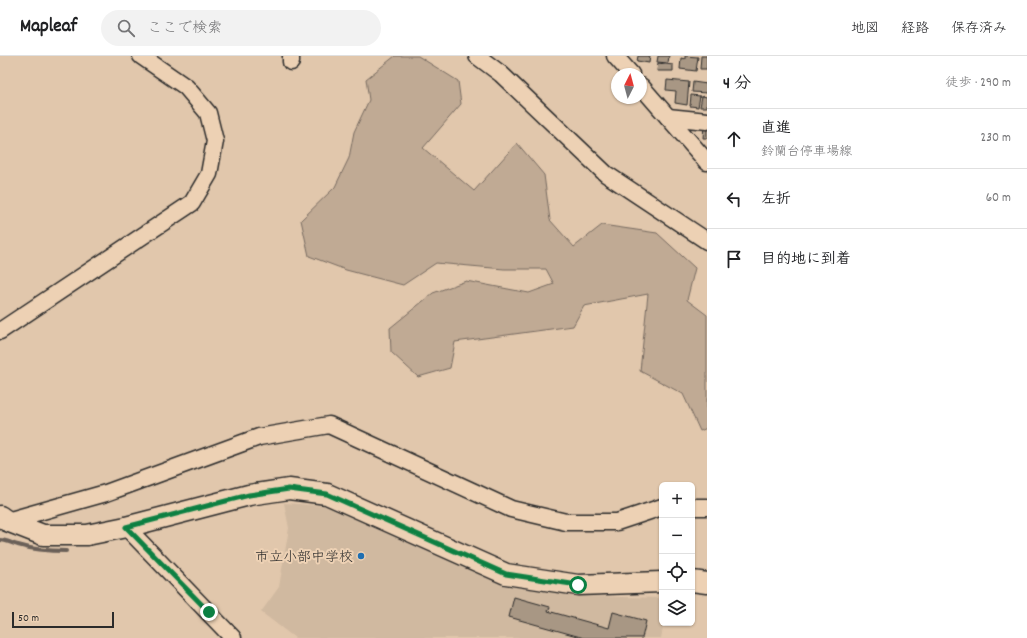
<!DOCTYPE html>
<html lang="ja">
<head>
<meta charset="utf-8">
<style>
	body { margin:0; font-family:Dekko,"Klee One",sans-serif; background:#f2f2f2; color:#202124 }
	.controls { position:absolute; right:12px; bottom:12px; display:grid; overflow:hidden; border-radius:6px; box-shadow:0 1px 3px #0004 }
	.controls button { width:36px; height:36px; display:grid; place-items:center; padding:0; border:0; border-bottom:1px solid #e0e0e0; background:#fff; color:#202124; font:20px sans-serif }
	.compass { position:absolute; left:611px; top:12px; width:36px; height:36px; border-radius:50%; background:#fff; box-shadow:0 1px 3px #0004; rotate:6deg }
	.scale { position:absolute; left:12px; bottom:10px; width:102px; box-sizing:border-box; padding-left:4px; border:2px solid #2b2b2b; border-top:0; font-size:11px; line-height:14px; white-space:nowrap; color:#2b2b2b; -webkit-text-stroke:3px #edd1b4; paint-order:stroke }
	.stop { position:absolute; width:12px; height:12px; margin:-9px; border:3px solid #0b8043; border-radius:50%; background:#fff }
	.stop.end { background:#0b8043; border-color:#fff; box-shadow:0 1px 4px #0008 }
	.list { margin:0; padding:0; list-style:none }
	h2 { display:flex; justify-content:space-between; align-items:center; height:52px; margin:0; padding:0 16px; font-size:17px }
	h2 small { font-size:13px; font-weight:400; color:#757577 }
	.list li { display:grid; grid-template-columns:26px 1fr auto; gap:12px; align-items:center; box-sizing:border-box; height:60px; padding:0 16px; border-top:1px solid #e0e0e0 }
	.list b { display:block; font-size:15px; white-space:nowrap }
	.list p { margin:0; font-size:13px; white-space:nowrap; color:#757577 }
	.list em { font-size:13px; font-style:normal; color:#757577 }
	.icon { flex:none; width:22px; height:22px; fill:none; stroke:currentColor; stroke-width:2; stroke-linecap:round; stroke-linejoin:round }
	.map { position:relative; flex:none; width:707px; height:582px; overflow:hidden }
	header { display:flex; align-items:center; gap:24px; box-sizing:border-box; height:56px; padding:0 20px; background:#fff; border-bottom:1px solid #e0e0e0 }
	header strong { font-size:19px }
	nav { display:flex; gap:22px; margin-inline-start:auto; font-size:14px }
	.search { width:280px; height:36px; background:#f2f2f2; display:flex; align-items:center; gap:10px; box-sizing:border-box; padding:0 14px; border-radius:22px; color:#757577; font-size:15px }
	main { display:flex }
	aside { flex:1; background:#fff }
	.map>svg:first-child { display:block }
</style>
</head>
<body>
<header>
<strong>Mapleaf</strong>
<div class="search"><svg class="icon" aria-label="search" viewBox="0 0 24 24"><circle cx="10" cy="10" r="6"/><path d="M15 15l6 6"/></svg>ここで検索</div>
<nav><a>地図</a><a>経路</a><a>保存済み</a></nav>
</header>
<main>
<div class="map">
<svg width="707" height="582" viewBox="0 0 707 582">
	<rect width="100%" height="100%" fill="#e1c7ac"/>
	<filter id="ink" filterUnits="userSpaceOnUse"><feTurbulence type="fractalNoise" baseFrequency=".025" numOctaves="2"/><feDisplacementMap in="SourceGraphic" scale="8" xChannelSelector="R" yChannelSelector="G"/><feConvolveMatrix kernelMatrix="1 2 1 2 8 2 1 2 1" color-interpolation-filters="sRGB"/></filter>
	<g filter="url(#ink)">
		<path fill="#d0b9a0" d="M284,447L326,450L503,529L581,540L662,542V567H664L661,582H295L261,556L279,531L289,472Z"/>
		<path fill="#c0aa94" stroke="#766a60" d="M395,0H418L458,25L461,48L423,92L474,135L517,87L544,119L550,164L574,191L602,169L657,177L695,212L687,244L707,259V372L700,375L683,338L640,315L648,238L584,250L573,270L455,286L450,312L418,321L391,296L390,272L433,237L466,225L529,237L554,228L546,213H504L436,207L403,229L346,214L309,200L301,164L335,131L349,102L354,76L369,44L366,23Z"/>
		<g fill="none" stroke-linecap="round" stroke-linejoin="round">
			<path stroke="#6a6058" stroke-width="4" d="M0,484C7,484 12,488 18,489C34,494 50,495 66,495"/>
		</g>
		<g fill="#a89784" stroke="#2b2b2b">
			<path d="M638,0H650L649,7L637,5Z"/>
			<path d="M658,0H669L668,7L657,6Z"/>
			<path d="M685,0L698,1L696,15L680,13L681,2L685,3Z"/>
			<path d="M701,0H707V13H700Z"/>
			<path d="M658,7L673,9V15H657Z"/>
			<path d="M667,24L689,26L687,49L675,47L676,35L666,34Z"/>
			<path d="M693,26L707,28V37L692,36Z"/>
			<path d="M691,39L700,40L698,51L690,50Z"/>
			<path d="M702,40L707,41V51H700Z"/>
			<path d="M704,69H707V82H703Z"/>
			<path d="M514,541L550,551L548,555L609,572L613,556L646,565L642,582H584L509,561Z"/>
		</g>
		<g fill="none" stroke-linecap="round" stroke-linejoin="round">
			<defs>
				<g id="minor">
					<path d="M477,0L501,18L606,118L707,185"/>
					<path d="M615,0L631,18"/>
					<path d="M291,6V0"/>
					<path d="M641,30L707,106"/>
					<path d="M668,61L707,65"/>
					<path d="M0,275L192,147L209,118L215,85L208,57L186,31L141,0"/>
					<path d="M692,451H707"/>
					<path d="M7,465L106,437L259,381L329,369L511,453L566,466H617L662,451"/>
					<path d="M126,471L233,582"/>
				</g>
				<g id="major">
					<path d="M0,460L7,465L43,479H87L126,471L249,439L289,433L327,438L506,518L578,529L662,526"/>
					<path d="M692,525L707,527"/>
				</g>
			</defs>
			<use href="#minor" stroke="#2b2b2b" stroke-width="19"/>
			<use href="#major" stroke="#2b2b2b" stroke-width="23"/>
			<use href="#minor" stroke="#edd1b4" stroke-width="16"/>
			<use href="#major" stroke="#edd1b4" stroke-width="20"/>
		</g>
	</g>
	<g fill="none" stroke-linecap="round" stroke-linejoin="round" filter="url(#ink)">
		<path stroke="#0b8043" stroke-width="5" d="M209,556L126,471L249,439L289,433L327,438L506,518L578,529"/>
	</g>
	<circle fill="#1f6fb2" stroke="#edd1b4" stroke-width="1.5" cx="361" cy="500" r="4"/>
	<g text-anchor="middle" stroke-width="4" stroke-linejoin="round" paint-order="stroke">
		<g font-size="14" fill="#2b2b2b" stroke="#edd1b4" text-anchor="end">
			<text x="353" y="505">市立小部中学校</text>
		</g>
	</g>
</svg>
<div class="controls">
<button>+</button>
<button>−</button>
<button><svg class="icon" aria-label="locate" viewBox="0 0 24 24"><circle cx="12" cy="12" r="6"/><path d="M12 2v4M12 18v4M2 12h4M18 12h4"/></svg></button>
<button><svg class="icon" aria-label="layers" viewBox="0 0 24 24"><path d="M12 4l9 5-9 5-9-5zM3 14l9 5 9-5"/></svg></button>
</div>
<svg class="compass" viewBox="-18 -18 36 36"><path d="M0-13l5 13h-10z" fill="#e53935"/><path d="M0 13l5-13h-10z" fill="#757577"/></svg>
<div class="scale">50 m</div>
<div class="stop" style="left:578px;top:529px"></div>
<div class="stop end" style="left:209px;top:556px"></div>
</div>
<aside>
<h2>4 分<small>徒歩 · 290 m</small></h2>
<ul class="list">
<li><svg class="icon" aria-label="ahead" viewBox="0 0 24 24"><path d="M12 20V5M6 11l6-6 6 6"/></svg><div><b>直進</b><p>鈴蘭台停車場線</p></div><em>230 m</em></li>
<li><svg class="icon" aria-label="left" viewBox="0 0 24 24"><path d="M17 20v-9H6M10 6l-5 5 5 5"/></svg><div><b>左折</b></div><em>60 m</em></li>
<li><svg class="icon" aria-label="arrive" viewBox="0 0 24 24"><path d="M6 21V4h12l-3 4 3 4H6"/></svg><div><b>目的地に到着</b></div></li>
</ul>
</aside>
</main>
</body>
</html>
